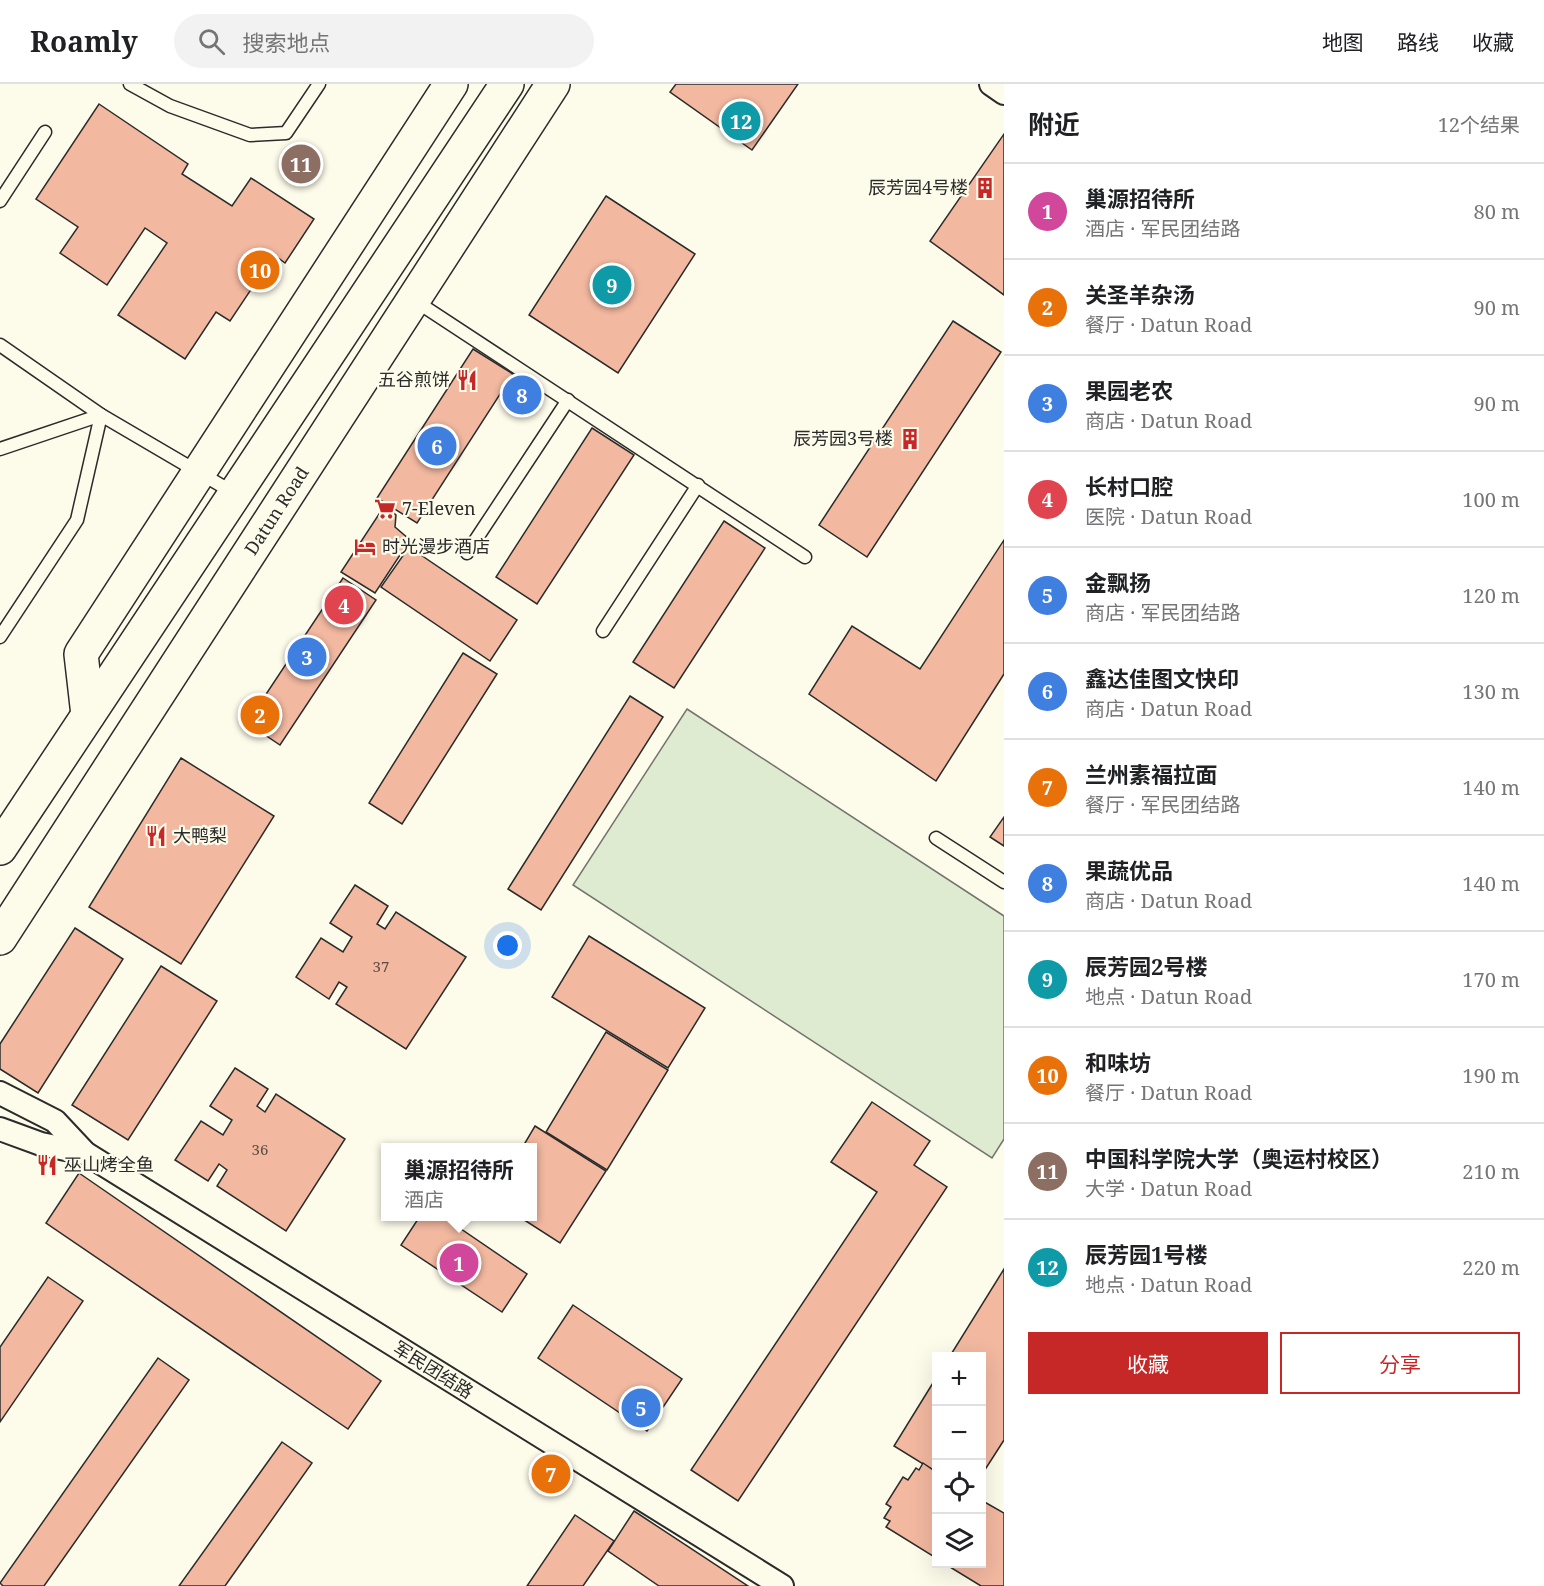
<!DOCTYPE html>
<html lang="zh">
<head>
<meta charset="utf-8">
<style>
	body { margin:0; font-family:"Noto Serif","Noto Sans SC",serif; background:#f2f2f2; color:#202124 }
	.controls { position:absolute; right:18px; bottom:18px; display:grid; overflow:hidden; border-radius:0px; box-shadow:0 6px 24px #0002 }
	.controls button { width:54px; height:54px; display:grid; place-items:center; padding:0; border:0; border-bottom:2px solid #e0e0e0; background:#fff; color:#202124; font:30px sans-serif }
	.you { position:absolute; left:508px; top:862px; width:21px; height:21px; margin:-15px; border:4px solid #fff; border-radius:50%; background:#1a73e8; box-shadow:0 0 0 9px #1a73e833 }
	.badge { display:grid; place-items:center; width:39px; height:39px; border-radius:50%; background:#c62828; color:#fff; font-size:20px; font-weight:700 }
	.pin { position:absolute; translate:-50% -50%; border:3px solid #fff; box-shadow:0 2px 6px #0006 }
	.popup { position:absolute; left:381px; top:1059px; width:156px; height:78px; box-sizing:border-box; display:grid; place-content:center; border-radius:0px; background:#fff; filter:drop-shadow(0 2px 4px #0005); font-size:20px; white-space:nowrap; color:#757577 }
	.popup b { font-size:22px; color:#202124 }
	.popup::after { content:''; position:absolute; left:50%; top:100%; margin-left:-12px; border:12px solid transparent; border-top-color:#fff }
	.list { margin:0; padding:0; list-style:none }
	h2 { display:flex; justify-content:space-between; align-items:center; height:78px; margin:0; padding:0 24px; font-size:26px }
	h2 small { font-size:20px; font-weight:400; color:#757577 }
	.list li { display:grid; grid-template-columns:39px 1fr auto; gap:18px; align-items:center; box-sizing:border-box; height:96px; padding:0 24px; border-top:2px solid #e0e0e0 }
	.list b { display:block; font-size:22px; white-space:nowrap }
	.list p { margin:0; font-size:20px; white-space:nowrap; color:#757577 }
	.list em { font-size:20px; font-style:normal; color:#757577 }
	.actions { display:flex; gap:12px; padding:18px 24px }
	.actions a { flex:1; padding:14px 0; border:2px solid #c62828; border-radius:0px; text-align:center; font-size:21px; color:#c62828 }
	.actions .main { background:#c62828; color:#fff }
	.icon { flex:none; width:33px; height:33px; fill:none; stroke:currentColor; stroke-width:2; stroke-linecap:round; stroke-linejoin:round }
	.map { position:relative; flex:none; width:1004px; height:1502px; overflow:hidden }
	header { display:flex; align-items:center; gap:36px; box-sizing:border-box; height:84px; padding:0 30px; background:#fff; border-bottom:2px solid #e0e0e0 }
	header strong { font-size:28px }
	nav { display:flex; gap:33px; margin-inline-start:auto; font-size:21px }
	.search { width:420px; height:54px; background:#f2f2f2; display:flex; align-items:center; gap:15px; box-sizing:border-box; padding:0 21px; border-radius:33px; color:#757577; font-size:22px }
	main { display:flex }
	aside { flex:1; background:#fff }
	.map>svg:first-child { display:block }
</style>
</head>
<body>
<header>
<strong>Roamly</strong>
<div class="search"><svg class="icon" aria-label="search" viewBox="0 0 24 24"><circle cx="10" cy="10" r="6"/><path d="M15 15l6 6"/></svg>搜索地点</div>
<nav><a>地图</a><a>路线</a><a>收藏</a></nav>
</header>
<main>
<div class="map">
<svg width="1004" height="1502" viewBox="0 0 1004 1502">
	<rect width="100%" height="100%" fill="#fdfbea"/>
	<path fill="#deebd1" stroke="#74746e" stroke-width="1.5" d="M687,625L1004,832V1055L992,1074L573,801Z"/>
	<g fill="#f2b8a0" stroke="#2b2b2b" stroke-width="1.5">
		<path d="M676,0H798L752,66L670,8Z"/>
		<path d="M99,20L188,80L182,90L232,122L251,94L314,135L285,179L274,171L230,237L216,228L185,275L118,231L167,159L145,144L107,201L60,169L78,143L36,115Z"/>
		<path d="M1004,50V211L930,157Z"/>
		<path d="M606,112L695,170L618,289L529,231Z"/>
		<path d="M953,237L1001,268L867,473L819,441Z"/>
		<path d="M473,265L513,290L417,439L377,414Z"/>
		<path d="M592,344L634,371L537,520L496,493Z"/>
		<path d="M385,421L396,431L395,443L410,456L375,509L341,488Z"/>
		<path d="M724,437L765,464L674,604L633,578Z"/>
		<path d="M1004,456V590L936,697L809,610L852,542L920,585Z"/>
		<path d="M409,463L517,536L490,577L381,503Z"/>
		<path d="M343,494L376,516L280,661L247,639Z"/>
		<path d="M463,569L497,590L402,740L369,719Z"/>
		<path d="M630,612L663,633L541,826L508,805Z"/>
		<path d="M181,674L274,732L181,880L89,823Z"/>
		<path d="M1004,733V762L990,753Z"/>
		<path d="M355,801L388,822L377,840L385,845L396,828L466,873L406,965L336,920L347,903L339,898L329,915L296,893L321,854L343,868L352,853L330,839Z"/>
		<path d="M75,844L123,875L38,1009L0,985V960Z"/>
		<path d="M589,852L705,924L668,984L552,913Z"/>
		<path d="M161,882L217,917L128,1056L72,1021Z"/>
		<path d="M606,948L668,986L607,1086L546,1048Z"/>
		<path d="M235,984L268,1005L257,1022L265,1028L276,1010L345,1055L286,1147L217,1102L227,1086L219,1080L208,1097L175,1076L201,1037L223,1051L232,1036L210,1022Z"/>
		<path d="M872,1018L930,1057L914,1081L947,1103L738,1417L691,1386L877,1108L831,1078Z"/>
		<path d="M535,1042L606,1087L560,1159L518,1132H532V1064H522Z"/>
		<path d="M79,1089L381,1297L348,1345L46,1139Z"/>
		<path d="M420,1132H442L527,1190L502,1228L401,1161Z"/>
		<path d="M1004,1185V1356L981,1392V1272H950Z"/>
		<path d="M48,1193L83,1217L0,1338V1263Z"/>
		<path d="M573,1221L682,1295L647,1347L538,1274Z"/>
		<path d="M158,1274L189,1296L44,1502H3L0,1499Z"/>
		<path d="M936,1294V1388L894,1362Z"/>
		<path d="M282,1358L312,1379L225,1502H179Z"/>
		<path d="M923,1379L936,1388V1474L886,1443L890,1437L884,1434L891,1423L886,1420L903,1393L908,1396L916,1384L919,1386Z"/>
		<path d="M981,1416L1004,1429V1502H981L945,1480H981Z"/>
		<path d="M634,1427L748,1502H659L608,1467Z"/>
		<path d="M575,1431L614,1457L583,1502H527Z"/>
	</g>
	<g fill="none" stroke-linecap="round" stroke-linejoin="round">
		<defs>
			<g id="lane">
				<path d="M130,0L170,22L250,51L286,49L319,0"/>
				<path d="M0,117L45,48"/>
				<path d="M414,216L805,473"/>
				<path d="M0,261L101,331L234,409"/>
				<path d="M0,365L101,331"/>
				<path d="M467,469L568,316"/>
				<path d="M603,547L698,401"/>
				<path d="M0,553L77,436L101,331"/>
				<path d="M936,754L1004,798"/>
			</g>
			<g id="street">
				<path d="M991,0L1004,9"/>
				<path d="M0,1009L55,1037L85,1069L782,1502"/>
				<path d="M0,1045L41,1060L85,1069"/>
			</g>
			<g id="secondary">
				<path d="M88,631L81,570L451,0"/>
				<path d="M0,764L507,0"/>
				<path d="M0,854L553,0"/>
			</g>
		</defs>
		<use href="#lane" stroke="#2b2b2b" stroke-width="15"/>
		<use href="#street" stroke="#2b2b2b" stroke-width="26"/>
		<use href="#secondary" stroke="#2b2b2b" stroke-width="36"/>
		<use href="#lane" stroke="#fdfbea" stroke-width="12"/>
		<use href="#street" stroke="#fdfbea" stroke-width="22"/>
		<use href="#secondary" stroke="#fdfbea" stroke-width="33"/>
	</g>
	<defs>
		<symbol id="building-bare" viewBox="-9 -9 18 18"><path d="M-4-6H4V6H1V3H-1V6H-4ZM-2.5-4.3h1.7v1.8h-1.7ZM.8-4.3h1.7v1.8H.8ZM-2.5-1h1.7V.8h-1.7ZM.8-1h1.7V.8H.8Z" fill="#c62828" stroke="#fdfbea" stroke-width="2.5" paint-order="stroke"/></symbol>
		<symbol id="restaurant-bare" viewBox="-9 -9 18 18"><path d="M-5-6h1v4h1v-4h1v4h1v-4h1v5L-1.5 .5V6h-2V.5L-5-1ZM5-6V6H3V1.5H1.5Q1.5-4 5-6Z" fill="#c62828" stroke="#fdfbea" stroke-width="2.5" paint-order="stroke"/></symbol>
		<symbol id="supermarket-bare" viewBox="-9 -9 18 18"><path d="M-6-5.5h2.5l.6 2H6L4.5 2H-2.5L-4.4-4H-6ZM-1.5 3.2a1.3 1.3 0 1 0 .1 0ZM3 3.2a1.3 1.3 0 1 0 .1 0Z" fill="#c62828" stroke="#fdfbea" stroke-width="2.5" paint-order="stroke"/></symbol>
		<symbol id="hotel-bare" viewBox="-9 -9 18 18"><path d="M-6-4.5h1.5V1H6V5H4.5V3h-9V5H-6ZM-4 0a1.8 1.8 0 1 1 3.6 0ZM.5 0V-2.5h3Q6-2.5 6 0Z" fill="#c62828" stroke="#fdfbea" stroke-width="2.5" paint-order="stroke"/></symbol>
	</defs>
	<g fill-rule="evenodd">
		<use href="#building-bare" x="970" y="89" width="30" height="30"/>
		<use href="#restaurant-bare" x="452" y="281" width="30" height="30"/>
		<use href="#building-bare" x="895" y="340" width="30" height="30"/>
		<use href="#supermarket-bare" x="370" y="410" width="30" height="30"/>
		<use href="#hotel-bare" x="350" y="448" width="30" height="30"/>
		<use href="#restaurant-bare" x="141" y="737" width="30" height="30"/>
		<use href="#restaurant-bare" x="32" y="1066" width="30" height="30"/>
	</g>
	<g text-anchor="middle" stroke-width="4.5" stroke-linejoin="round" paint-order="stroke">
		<g font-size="15" fill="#5d4e48">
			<text x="381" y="888">37</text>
			<text x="260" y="1071">36</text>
		</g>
		<g font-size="18" fill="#2b2b2b" stroke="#fdfbea" text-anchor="start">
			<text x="968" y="110" text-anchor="end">辰芳园4号楼</text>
			<text x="450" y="302" text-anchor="end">五谷煎饼</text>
			<text x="893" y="361" text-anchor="end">辰芳园3号楼</text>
			<text x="402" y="431">7-Eleven</text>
			<text x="382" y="469">时光漫步酒店</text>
			<text x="173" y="758">大鸭梨</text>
			<text x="64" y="1087">巫山烤全鱼</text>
		</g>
		<g font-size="18" fill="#2b2b2b" stroke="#fdfbea">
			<text transform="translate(277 427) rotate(-57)" y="6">Datun Road</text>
			<text transform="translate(433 1286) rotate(32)" y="6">军民团结路</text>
		</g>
	</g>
</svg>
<div class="controls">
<button>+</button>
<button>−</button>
<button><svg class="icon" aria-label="locate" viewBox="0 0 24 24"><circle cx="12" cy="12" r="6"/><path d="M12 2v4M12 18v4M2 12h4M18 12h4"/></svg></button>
<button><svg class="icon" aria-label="layers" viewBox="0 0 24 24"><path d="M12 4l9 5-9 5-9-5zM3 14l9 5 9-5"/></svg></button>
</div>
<div class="you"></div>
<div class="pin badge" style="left:459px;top:1179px;background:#d1479c">1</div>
<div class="popup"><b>巢源招待所</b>酒店</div>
<div class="pin badge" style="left:260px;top:631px;background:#e8710a">2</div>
<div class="pin badge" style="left:307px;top:573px;background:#3f7fe0">3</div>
<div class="pin badge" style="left:344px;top:521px;background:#e0444e">4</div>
<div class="pin badge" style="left:641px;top:1324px;background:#3f7fe0">5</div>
<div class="pin badge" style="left:437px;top:362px;background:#3f7fe0">6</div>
<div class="pin badge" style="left:551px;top:1390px;background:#e8710a">7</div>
<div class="pin badge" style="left:522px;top:311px;background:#3f7fe0">8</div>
<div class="pin badge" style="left:612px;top:201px;background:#0f9aa8">9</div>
<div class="pin badge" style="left:260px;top:186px;background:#e8710a">10</div>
<div class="pin badge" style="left:301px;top:80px;background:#8d6e63">11</div>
<div class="pin badge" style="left:741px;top:37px;background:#0f9aa8">12</div>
</div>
<aside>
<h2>附近<small>12个结果</small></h2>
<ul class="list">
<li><span class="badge" style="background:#d1479c">1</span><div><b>巢源招待所</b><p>酒店 · 军民团结路</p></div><em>80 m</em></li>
<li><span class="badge" style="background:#e8710a">2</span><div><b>关圣羊杂汤</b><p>餐厅 · Datun Road</p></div><em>90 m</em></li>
<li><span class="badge" style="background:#3f7fe0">3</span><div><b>果园老农</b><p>商店 · Datun Road</p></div><em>90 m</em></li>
<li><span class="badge" style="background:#e0444e">4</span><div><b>长村口腔</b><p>医院 · Datun Road</p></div><em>100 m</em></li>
<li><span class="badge" style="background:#3f7fe0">5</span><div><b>金飘扬</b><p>商店 · 军民团结路</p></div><em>120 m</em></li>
<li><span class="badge" style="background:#3f7fe0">6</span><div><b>鑫达佳图文快印</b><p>商店 · Datun Road</p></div><em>130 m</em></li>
<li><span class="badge" style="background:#e8710a">7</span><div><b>兰州素福拉面</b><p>餐厅 · 军民团结路</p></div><em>140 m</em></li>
<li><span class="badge" style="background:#3f7fe0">8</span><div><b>果蔬优品</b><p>商店 · Datun Road</p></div><em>140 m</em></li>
<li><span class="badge" style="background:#0f9aa8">9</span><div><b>辰芳园2号楼</b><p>地点 · Datun Road</p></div><em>170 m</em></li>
<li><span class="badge" style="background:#e8710a">10</span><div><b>和味坊</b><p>餐厅 · Datun Road</p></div><em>190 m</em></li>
<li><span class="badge" style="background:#8d6e63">11</span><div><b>中国科学院大学（奥运村校区）</b><p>大学 · Datun Road</p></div><em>210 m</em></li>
<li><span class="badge" style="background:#0f9aa8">12</span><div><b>辰芳园1号楼</b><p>地点 · Datun Road</p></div><em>220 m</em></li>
</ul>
<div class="actions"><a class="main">收藏</a><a>分享</a></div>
</aside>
</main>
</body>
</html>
